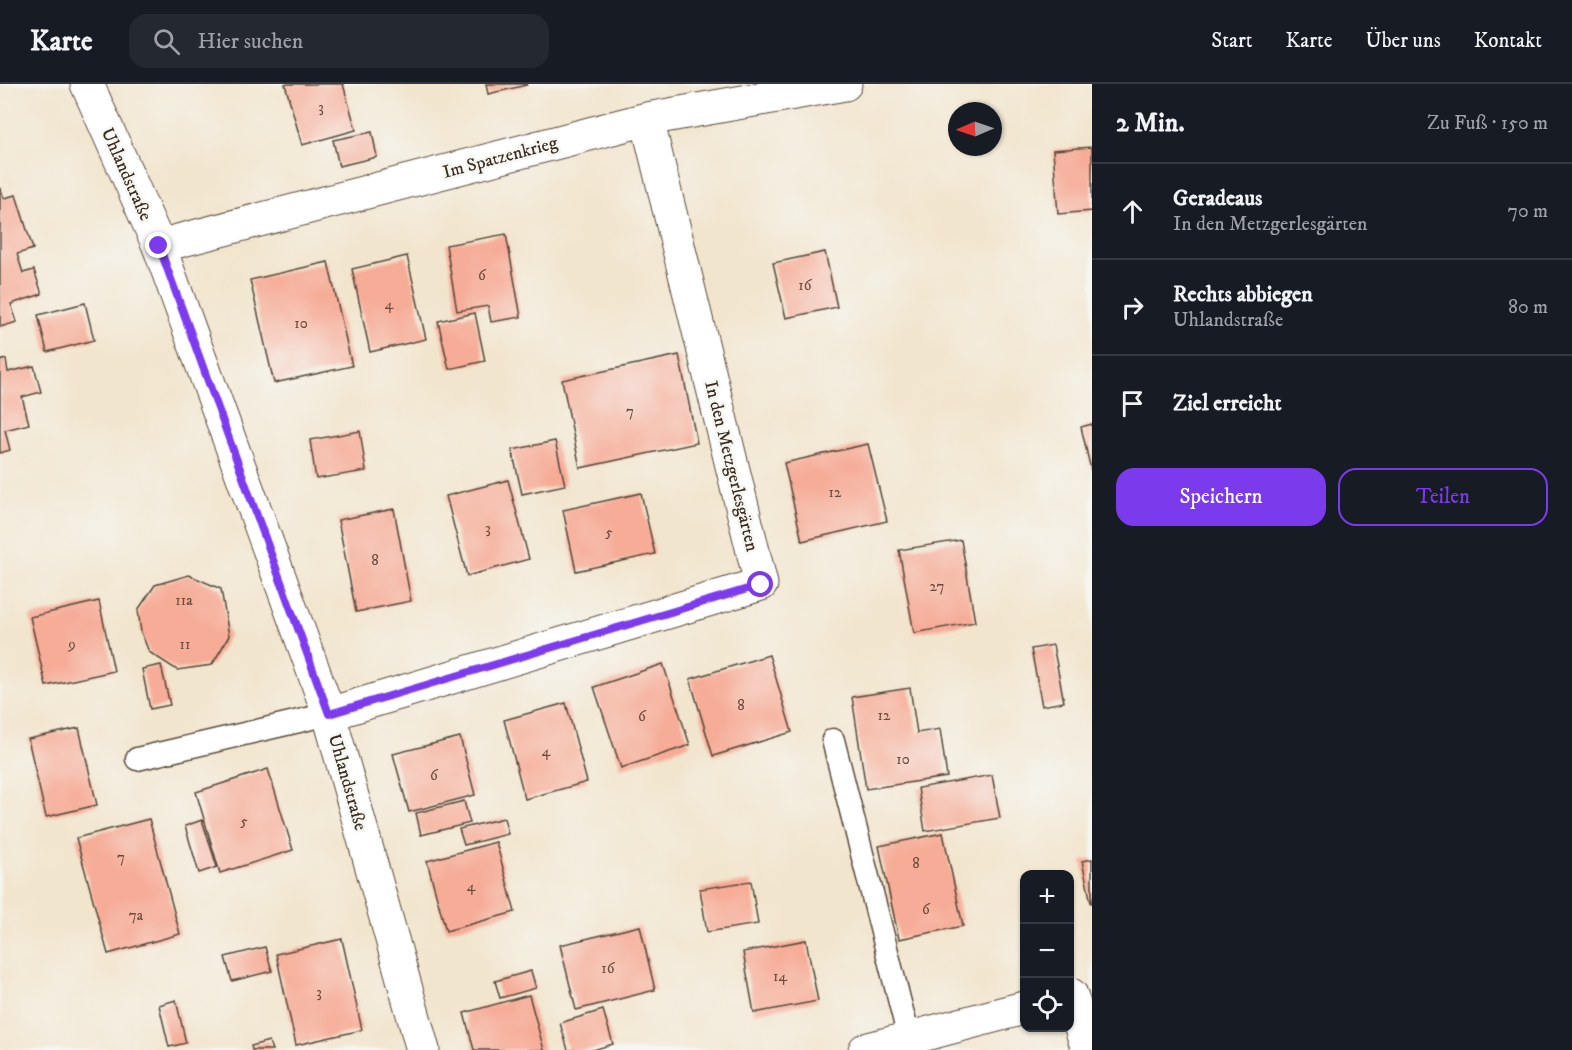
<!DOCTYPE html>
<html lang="de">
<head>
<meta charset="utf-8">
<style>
	body { margin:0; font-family:"IM FELL DW Pica",serif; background:#242831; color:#f1f3f6 }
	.controls { position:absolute; right:18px; bottom:18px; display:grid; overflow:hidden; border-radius:12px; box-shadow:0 2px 4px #0004 }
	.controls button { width:54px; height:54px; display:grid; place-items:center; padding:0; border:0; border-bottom:2px solid #363941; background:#171b24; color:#f1f3f6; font:30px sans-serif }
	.compass { position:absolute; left:948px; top:18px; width:54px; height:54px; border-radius:50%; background:#171b24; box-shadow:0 2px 4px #0004; rotate:268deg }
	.stop { position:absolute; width:18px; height:18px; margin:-14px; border:4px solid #7c3aed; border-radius:50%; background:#fff }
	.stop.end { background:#7c3aed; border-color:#fff; box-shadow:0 2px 6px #0008 }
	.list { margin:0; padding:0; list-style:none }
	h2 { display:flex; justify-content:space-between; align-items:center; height:78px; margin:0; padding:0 24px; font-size:26px }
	h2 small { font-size:20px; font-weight:400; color:#9ea1a6 }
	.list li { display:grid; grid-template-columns:39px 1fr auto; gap:18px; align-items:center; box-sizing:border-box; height:96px; padding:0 24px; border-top:2px solid #363941 }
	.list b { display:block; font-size:22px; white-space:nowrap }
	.list p { margin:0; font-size:20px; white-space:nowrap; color:#9ea1a6 }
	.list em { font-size:20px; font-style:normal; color:#9ea1a6 }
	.actions { display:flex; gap:12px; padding:18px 24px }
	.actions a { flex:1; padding:14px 0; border:2px solid #7c3aed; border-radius:18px; text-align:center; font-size:21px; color:#7c3aed }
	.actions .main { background:#7c3aed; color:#fff }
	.icon { flex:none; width:33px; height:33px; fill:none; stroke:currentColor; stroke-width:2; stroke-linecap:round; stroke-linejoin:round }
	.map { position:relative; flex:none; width:1092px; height:966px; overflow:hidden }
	header { display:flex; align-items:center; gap:36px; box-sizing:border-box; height:84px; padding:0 30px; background:#171b24; border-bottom:2px solid #363941 }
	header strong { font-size:28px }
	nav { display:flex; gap:33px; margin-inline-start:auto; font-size:21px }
	.search { width:420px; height:54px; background:#242831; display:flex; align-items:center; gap:15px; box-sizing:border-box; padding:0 21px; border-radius:18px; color:#9ea1a6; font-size:22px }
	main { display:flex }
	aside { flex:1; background:#171b24 }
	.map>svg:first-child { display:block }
</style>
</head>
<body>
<header>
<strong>Karte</strong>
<div class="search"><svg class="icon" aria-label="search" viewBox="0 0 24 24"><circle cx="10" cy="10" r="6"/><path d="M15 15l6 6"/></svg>Hier suchen</div>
<nav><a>Start</a><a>Karte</a><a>Über uns</a><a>Kontakt</a></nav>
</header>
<main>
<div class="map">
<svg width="1092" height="966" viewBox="0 0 1092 966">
	<rect width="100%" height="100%" fill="#f6f6f2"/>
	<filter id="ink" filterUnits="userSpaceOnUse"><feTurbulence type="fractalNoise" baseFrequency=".0167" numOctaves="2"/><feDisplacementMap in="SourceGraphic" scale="12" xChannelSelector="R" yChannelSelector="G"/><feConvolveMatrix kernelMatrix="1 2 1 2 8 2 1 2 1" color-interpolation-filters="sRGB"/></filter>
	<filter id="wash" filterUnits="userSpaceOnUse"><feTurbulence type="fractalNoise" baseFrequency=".008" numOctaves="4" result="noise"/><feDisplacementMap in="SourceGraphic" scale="24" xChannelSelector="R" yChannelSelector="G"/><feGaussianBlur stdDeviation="1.35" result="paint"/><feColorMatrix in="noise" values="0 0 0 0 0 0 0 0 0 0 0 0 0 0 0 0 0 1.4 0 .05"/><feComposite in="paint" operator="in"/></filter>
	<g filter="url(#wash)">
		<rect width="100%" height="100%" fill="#f2e5ce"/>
		<g id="blocks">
			<g fill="#f6ac96">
				<path d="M285,0H343L356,46L302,61Z"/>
				<path d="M486,0H527V1L488,10Z"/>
				<path d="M372,48L377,73L339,82L333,56Z"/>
				<path d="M1092,63V127L1058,130L1053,66Z"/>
				<path d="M0,104L4,114L16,111L33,165L17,170L23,189L34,186L42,210L11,220L17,238L0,243Z"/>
				<path d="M506,150L521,233L491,238L488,222L457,227L446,161Z"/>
				<path d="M825,168L837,223L786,234L773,179Z"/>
				<path d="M407,172L426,255L370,268L352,185Z"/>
				<path d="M328,178L352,282L274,299L250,196Z"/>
				<path d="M85,219L94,256L47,268L38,231Z"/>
				<path d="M475,229L485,277L449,285L438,237Z"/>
				<path d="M679,271L697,359L580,384L562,296Z"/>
				<path d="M6,275L8,288L34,282L41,308L22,313L29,340L5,346L10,366L0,369V277Z"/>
				<path d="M1092,340V386H1091L1081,343Z"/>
				<path d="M360,347L366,387L316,395L310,356Z"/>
				<path d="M555,357L565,401L522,410L512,366Z"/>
				<path d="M868,360L887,437L802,457L784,379Z"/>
				<path d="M508,396L529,475L467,492L446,412Z"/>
				<path d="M641,409L655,470L576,487L563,426Z"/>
				<path d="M394,425L411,517L356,528L338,436Z"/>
				<path d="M961,456L975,538L914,549L899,466Z"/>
				<path d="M189,491L221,505L229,552L212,581L177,586L149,568L141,548L138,526L155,501Z"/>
				<path d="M99,517L114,587L46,602L30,533Z"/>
				<path d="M1053,561L1064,618L1042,622L1031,565Z"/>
				<path d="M769,571L792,648L713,672L690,595Z"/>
				<path d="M663,580L690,661L621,684L594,603Z"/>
				<path d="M161,581L170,621L150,625L142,585Z"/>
				<path d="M910,604L917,649L940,645L947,693L866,705L852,613Z"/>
				<path d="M566,619L587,698L525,715L504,636Z"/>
				<path d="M79,644L97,721L46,733L28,655Z"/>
				<path d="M460,653L475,711L409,728L393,670Z"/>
				<path d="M268,685L293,766L220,789L196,708Z"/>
				<path d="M992,691L1000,734L925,747L918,704Z"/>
				<path d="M464,717L470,739L421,751L416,729Z"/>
				<path d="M504,734L508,750L464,761L459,745Z"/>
				<path d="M149,735L180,850L108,870L76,754Z"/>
				<path d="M202,736L217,783L199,789L185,742Z"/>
				<path d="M943,749L963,842L899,855L879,762Z"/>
				<path d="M496,758L515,828L446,847L427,777Z"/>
				<path d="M1092,775V819H1091L1082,777Z"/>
				<path d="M751,797L758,840L707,848L700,805Z"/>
				<path d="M640,842L655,906L576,926L560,861Z"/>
				<path d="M342,855L362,946L296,961L276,870Z"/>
				<path d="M806,856L818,917L754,929L743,868Z"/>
				<path d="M265,863L272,887L232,897L225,873Z"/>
				<path d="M531,887L536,904L500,914L495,897Z"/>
				<path d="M529,911L544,966H474L464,929Z"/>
				<path d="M176,916L186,959L169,963L159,921Z"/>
				<path d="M603,926L613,960L593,966H568L560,939Z"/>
				<path d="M269,957L272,966H252L251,962Z"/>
			</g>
		</g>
	</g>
	<g filter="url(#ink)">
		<use href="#blocks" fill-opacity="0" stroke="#564638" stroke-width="1.5"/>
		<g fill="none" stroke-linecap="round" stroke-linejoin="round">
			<defs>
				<g id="service">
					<path d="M833,656L909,954"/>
					<path d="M137,675L329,630"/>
				</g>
				<g id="minor">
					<path d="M87,0L159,162L329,630L423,966"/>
					<path d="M159,162L647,35L845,0"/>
					<path d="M329,630L761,500L647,35"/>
					<path d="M1071,911L1088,966"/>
					<path d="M865,966L1024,924"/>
				</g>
			</defs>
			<use href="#service" stroke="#564638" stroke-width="25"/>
			<use href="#minor" stroke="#564638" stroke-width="35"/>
			<use href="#service" stroke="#fff" stroke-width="22"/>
			<use href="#minor" stroke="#fff" stroke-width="33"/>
		</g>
	</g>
	<g fill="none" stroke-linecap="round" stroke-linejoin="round" filter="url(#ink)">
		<path stroke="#7c3aed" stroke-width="8" d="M159,162L329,630L761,501"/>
	</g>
	<g text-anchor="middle" stroke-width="5" stroke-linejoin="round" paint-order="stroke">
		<g font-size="15" fill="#6a4a3c">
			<text x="321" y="28">3</text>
			<text x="482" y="196">6</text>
			<text x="805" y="206">16</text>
			<text x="389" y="225">4</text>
			<text x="301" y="244">10</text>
			<text x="630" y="332">7</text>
			<text x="835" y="413">12</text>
			<text x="488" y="449">3</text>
			<text x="609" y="453">5</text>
			<text x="375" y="481">8</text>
			<text x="937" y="507">27</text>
			<text x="184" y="521">11a</text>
			<text x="72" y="565">9</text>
			<text x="185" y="565">11</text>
			<text x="741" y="626">8</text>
			<text x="884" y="636">12</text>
			<text x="642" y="637">6</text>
			<text x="546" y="672">4</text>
			<text x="903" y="680">10</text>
			<text x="434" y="696">6</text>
			<text x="244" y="742">5</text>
			<text x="121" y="778">7</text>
			<text x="916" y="784">8</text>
			<text x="471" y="807">4</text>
			<text x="926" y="830">6</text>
			<text x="136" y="836">7a</text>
			<text x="608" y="889">16</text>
			<text x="780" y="897">14</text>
			<text x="319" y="913">3</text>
		</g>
		<g font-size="18" fill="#3b2a1e" stroke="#f6f6f2">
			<text transform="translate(500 73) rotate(-15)" y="6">Im Spatzenkrieg</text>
			<text transform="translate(127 90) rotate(66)" y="6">Uhlandstraße</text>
			<text transform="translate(732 382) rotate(76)" y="6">In den Metzgerlesgärten</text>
			<text transform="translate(348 698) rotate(74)" y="6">Uhlandstraße</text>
		</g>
	</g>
</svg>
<div class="controls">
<button>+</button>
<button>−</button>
<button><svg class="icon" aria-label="locate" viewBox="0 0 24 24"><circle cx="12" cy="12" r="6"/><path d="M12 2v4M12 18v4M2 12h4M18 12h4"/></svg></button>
</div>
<svg class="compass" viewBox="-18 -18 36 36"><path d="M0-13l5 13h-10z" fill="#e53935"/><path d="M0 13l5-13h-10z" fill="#9ea1a6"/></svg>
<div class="stop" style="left:761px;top:501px"></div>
<div class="stop end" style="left:159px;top:162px"></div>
</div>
<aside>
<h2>2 Min.<small>Zu Fuß · 150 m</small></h2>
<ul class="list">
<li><svg class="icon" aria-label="ahead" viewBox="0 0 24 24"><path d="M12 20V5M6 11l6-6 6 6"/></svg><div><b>Geradeaus</b><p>In den Metzgerlesgärten</p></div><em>70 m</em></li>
<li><svg class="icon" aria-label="right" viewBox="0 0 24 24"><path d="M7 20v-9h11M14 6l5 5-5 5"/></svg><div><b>Rechts abbiegen</b><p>Uhlandstraße</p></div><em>80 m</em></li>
<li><svg class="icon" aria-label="arrive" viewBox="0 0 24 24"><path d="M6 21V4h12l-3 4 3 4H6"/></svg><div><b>Ziel erreicht</b></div></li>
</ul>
<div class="actions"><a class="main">Speichern</a><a>Teilen</a></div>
</aside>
</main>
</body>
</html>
